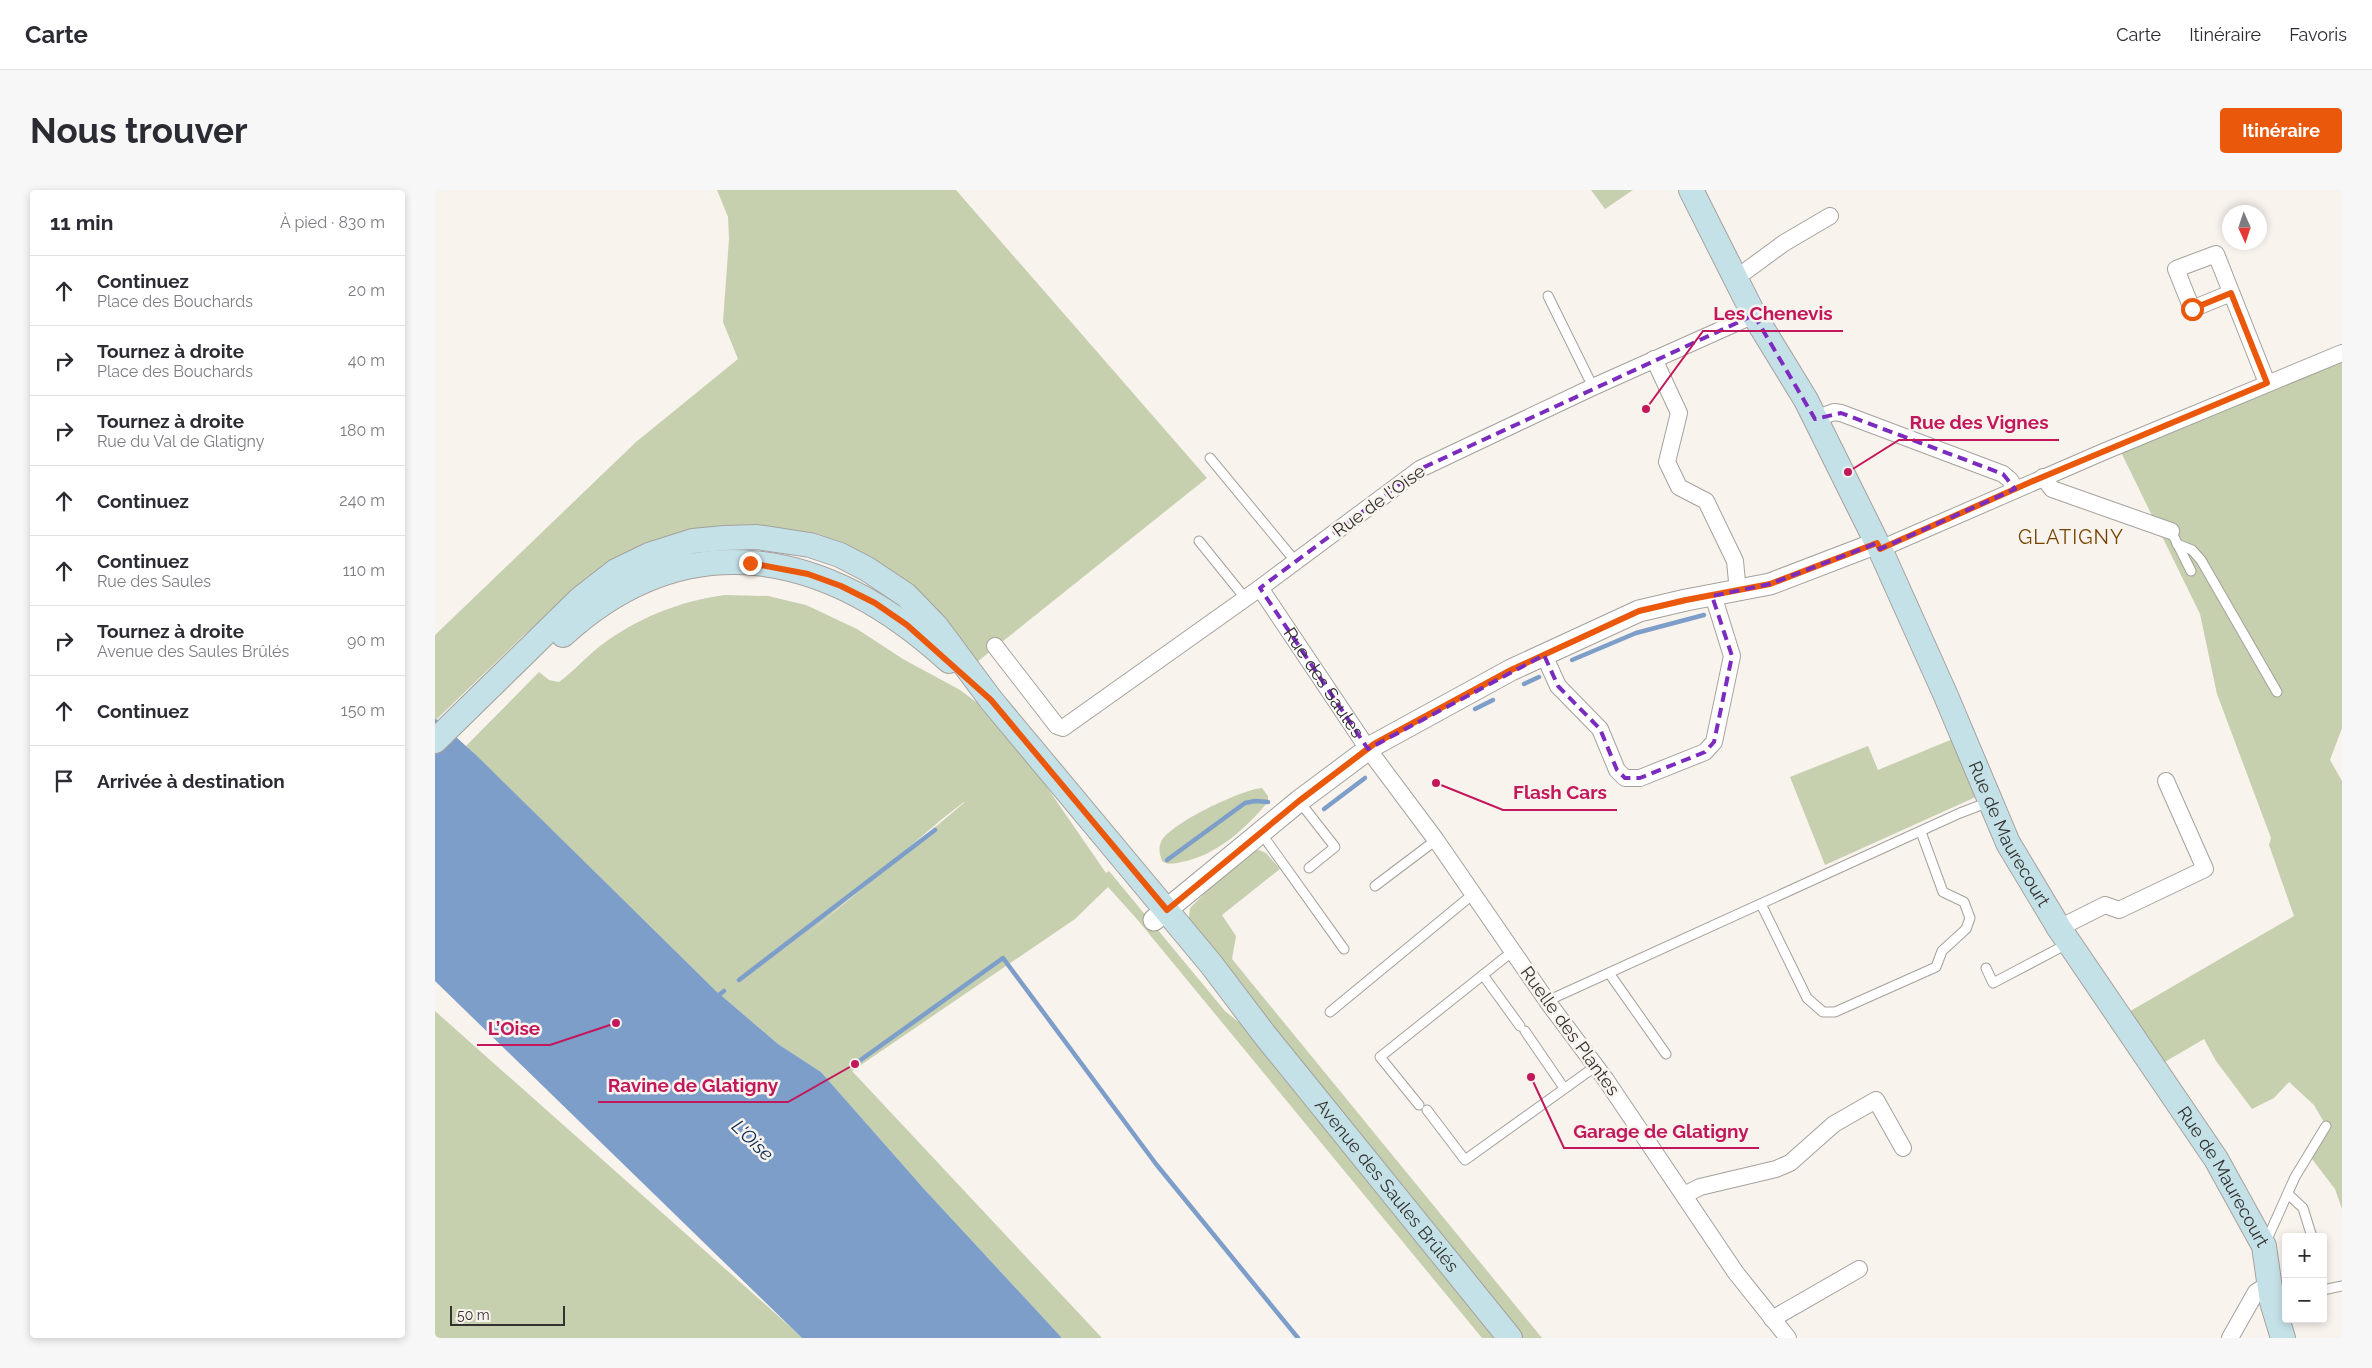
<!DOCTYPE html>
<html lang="fr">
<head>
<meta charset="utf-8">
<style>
	body { margin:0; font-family:Raleway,sans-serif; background:#f7f7f7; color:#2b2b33 }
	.controls { position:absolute; right:15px; bottom:15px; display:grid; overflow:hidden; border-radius:5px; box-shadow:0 2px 8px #0003 }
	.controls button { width:45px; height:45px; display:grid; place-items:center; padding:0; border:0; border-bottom:1px solid #e1e1e2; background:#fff; color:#2b2b33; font:25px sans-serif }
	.compass { position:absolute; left:1787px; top:15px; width:45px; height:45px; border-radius:50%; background:#fff; box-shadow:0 2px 8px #0003; rotate:177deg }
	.scale { position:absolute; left:15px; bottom:12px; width:115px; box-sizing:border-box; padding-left:5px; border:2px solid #343230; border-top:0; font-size:14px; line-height:18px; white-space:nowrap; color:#343230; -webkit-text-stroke:4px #f9f3ee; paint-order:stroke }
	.stop { position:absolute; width:15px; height:15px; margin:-11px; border:4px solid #ea580c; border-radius:50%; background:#fff }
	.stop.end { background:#ea580c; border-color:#fff; box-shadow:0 1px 5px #0008 }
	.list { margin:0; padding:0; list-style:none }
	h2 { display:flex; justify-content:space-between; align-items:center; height:65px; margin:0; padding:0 20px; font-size:21px }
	h2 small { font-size:16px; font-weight:400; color:#7c7c81 }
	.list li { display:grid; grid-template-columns:32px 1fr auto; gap:15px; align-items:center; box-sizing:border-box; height:70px; padding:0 20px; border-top:1px solid #e1e1e2 }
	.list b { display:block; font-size:19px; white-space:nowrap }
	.list p { margin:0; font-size:16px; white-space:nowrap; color:#7c7c81 }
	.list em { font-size:16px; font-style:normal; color:#7c7c81 }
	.icon { flex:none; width:28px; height:28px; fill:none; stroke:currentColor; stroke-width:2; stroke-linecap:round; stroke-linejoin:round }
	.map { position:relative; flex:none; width:1907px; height:1148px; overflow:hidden; border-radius:5px }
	header { display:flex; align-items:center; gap:30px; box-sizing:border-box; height:70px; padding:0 25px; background:#fff; border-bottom:1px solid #e1e1e2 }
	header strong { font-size:24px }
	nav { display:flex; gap:28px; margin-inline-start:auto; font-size:18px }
	.intro { display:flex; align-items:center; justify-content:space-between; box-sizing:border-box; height:120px; padding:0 30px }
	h1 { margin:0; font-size:35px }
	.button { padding:12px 22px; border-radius:5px; background:#ea580c; color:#fff; font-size:18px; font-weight:700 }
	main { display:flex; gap:30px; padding:0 30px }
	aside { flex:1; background:#fff; border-radius:5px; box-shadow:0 2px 8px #0003 }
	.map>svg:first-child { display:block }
</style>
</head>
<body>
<header>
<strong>Carte</strong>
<nav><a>Carte</a><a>Itinéraire</a><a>Favoris</a></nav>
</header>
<div class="intro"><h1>Nous trouver</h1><a class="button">Itinéraire</a></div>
<main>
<aside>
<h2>11 min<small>À pied · 830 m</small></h2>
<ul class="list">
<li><svg class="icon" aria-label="ahead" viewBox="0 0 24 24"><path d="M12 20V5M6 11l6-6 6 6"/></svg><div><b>Continuez</b><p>Place des Bouchards</p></div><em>20 m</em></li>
<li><svg class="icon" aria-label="right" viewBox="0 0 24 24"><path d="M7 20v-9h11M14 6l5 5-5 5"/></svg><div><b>Tournez à droite</b><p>Place des Bouchards</p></div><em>40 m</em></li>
<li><svg class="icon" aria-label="right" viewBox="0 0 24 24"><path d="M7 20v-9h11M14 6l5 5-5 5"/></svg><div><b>Tournez à droite</b><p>Rue du Val de Glatigny</p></div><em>180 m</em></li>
<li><svg class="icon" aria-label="ahead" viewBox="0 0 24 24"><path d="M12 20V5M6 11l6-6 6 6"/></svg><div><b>Continuez</b></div><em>240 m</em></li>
<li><svg class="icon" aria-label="ahead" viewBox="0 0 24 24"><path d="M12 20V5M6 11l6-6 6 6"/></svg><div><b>Continuez</b><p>Rue des Saules</p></div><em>110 m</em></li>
<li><svg class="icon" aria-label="right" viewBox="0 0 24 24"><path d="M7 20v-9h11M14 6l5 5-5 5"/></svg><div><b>Tournez à droite</b><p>Avenue des Saules Brûlés</p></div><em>90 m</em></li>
<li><svg class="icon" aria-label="ahead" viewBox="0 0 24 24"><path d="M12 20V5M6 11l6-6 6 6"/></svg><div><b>Continuez</b></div><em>150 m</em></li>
<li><svg class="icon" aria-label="arrive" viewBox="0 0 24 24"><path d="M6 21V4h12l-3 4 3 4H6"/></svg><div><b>Arrivée à destination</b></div></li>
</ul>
</aside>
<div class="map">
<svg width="1907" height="1148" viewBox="0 0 1907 1148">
	<rect width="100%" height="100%" fill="#f9f3ee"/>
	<g fill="#c6cfae" fill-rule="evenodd">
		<path d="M282,0H521L772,288L542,472L469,395L313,340L146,396L90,444L2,529L0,528V445L201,252L303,169L288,132L294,49L293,27Z"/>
		<path d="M1156,0H1198L1170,19Z"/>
		<path d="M1907,164V538L1895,570L1907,591V1019L1900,999L1874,965L1891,936L1879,915L1854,892L1839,908L1817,919L1781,871L1769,849L1728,873L1692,823L1859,726L1834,655L1836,648L1782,504L1765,424L1683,256Z"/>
		<path d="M290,405L333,406L371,415L422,439L468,469L525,500L552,520L609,593L671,683L674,681L790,821L812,839L1064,1148H1047L701,728L673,697L640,729L417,881L667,1148H627L490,1000L386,882L343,854L281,801L31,556L104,482L114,490L124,492C139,481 151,467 165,456C202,428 245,411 290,405ZM529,612H530L366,750L507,629Z"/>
		<path d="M1520,548L1543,606L1390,675L1355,587L1433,556L1443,580Z"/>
		<path d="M827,598L833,606V612C810,639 781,666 746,672C738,674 733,675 727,671C725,665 723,659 726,652C735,633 806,600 827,598Z"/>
		<path d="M824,660L831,663L845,679L787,725L801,746L797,769L1107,1148H1087L753,735L755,718L801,672L814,661Z"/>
		<path d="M0,821L350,1132L367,1148H0Z"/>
	</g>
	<path fill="#7d9ec9" d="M0,528L42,566L281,801L343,854L386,882L490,1000L627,1148H367L0,791Z"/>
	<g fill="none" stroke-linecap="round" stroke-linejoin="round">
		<g stroke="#7d9ec9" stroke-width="4.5">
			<path d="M1137,470L1201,443L1269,425"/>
			<path d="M1089,494L1104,487"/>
			<path d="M1040,519L1058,510"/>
			<path d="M889,619L930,588"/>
			<path d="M732,670L810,613L820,611L833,612"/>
			<path d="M304,790L500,640"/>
			<path d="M280,808L289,801"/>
			<path d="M420,874L568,768L721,974L863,1148"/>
		</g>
		<defs>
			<g id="service">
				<path d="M1113,106L1158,197"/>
				<path d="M775,268L861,372"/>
				<path d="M1736,341L1756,381"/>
				<path d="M764,351L810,408"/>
				<path d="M1742,354L1757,360L1766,370L1842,502"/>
				<path d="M864,611L900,657L874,678"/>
				<path d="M826,643L909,759"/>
				<path d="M940,696L1001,650"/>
				<path d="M1326,714L1372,808L1388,822H1400L1501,777L1507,761L1531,739L1535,728L1529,712L1508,702L1486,642"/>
				<path d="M1551,778L1558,793L1634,753"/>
				<path d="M1174,783L1231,864"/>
				<path d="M1048,785L1085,836"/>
				<path d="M1112,811L1525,623L1554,612"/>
				<path d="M895,822L1037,705"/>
				<path d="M1090,841L1129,898"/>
				<path d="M984,915L945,867L1078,761"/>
				<path d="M992,920L1030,970L1161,876"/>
				<path d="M1853,1004L1868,1018L1877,1047"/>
				<path d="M1830,1054L1860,987L1891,936"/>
				<path d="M1888,1100L1907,1096"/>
			</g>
			<g id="minor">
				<path d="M1300,89L1349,53L1395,26"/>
				<path d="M1796,103L1757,119L1741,79L1781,64L1832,193"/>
				<path d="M1219,169L1244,223L1232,272L1244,297L1271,311L1300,371L1303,402"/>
				<path d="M1380,229L1399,222L1406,223L1568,284L1575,290L1580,299"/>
				<path d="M1608,287L1617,299L1736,341"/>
				<path d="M1445,359L1668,262L1907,163"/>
				<path id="s1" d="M825,398L933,559L1001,650L1112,811L1171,890L1301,1083L1353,1148"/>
				<path d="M560,456L622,536L628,538L825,398L985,279L1158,197L1319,125"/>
				<path d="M1109,465L1123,496L1165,539L1182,580L1190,588H1205L1270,562L1279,552L1297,466L1278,405"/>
				<path d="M1624,738L1670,715L1684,720L1770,679L1731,591"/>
				<path d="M1249,1005L1265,997L1341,979L1355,973L1399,934L1441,910L1468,958"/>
				<path d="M1337,1129L1424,1079"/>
				<path d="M1795,1148L1821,1102L1834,1094"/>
			</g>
			<path id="tertiary" d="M719,730L864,611L939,555L1076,480L1204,421L1251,410L1335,394L1442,353"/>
			<g id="secondary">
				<path id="s2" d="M1256,0L1319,125L1371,210L1445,359L1511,506L1573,653L1624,738L1781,969L1829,1056L1837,1112L1848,1148"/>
				<path d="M128,445C256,328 396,363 514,471"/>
				<path id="s3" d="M0,551L145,409L181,381L214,365L258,351L289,348L322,347L375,355L405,365L432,379L471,405L501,436L556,510L776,774L829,844L1075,1148"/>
			</g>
		</defs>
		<use href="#service" stroke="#a5a19c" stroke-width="11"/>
		<use href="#minor" stroke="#a5a19c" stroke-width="18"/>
		<use href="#tertiary" stroke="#a5a19c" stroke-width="23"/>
		<use href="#secondary" stroke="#a5a19c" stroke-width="26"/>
		<use href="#service" stroke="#fff" stroke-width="9"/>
		<use href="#minor" stroke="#fff" stroke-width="16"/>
		<use href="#tertiary" stroke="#fff" stroke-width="21"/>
		<use href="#secondary" stroke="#c5e1e8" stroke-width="24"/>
	</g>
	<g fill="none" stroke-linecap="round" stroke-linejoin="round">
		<path stroke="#ea580c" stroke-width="6" d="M315,373L373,384L406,396L440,413L472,435L556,510L732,720L864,611L939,554L1076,480L1204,421L1251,410L1335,394L1442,353L1445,359L1598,291L1832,193L1796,103L1757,119"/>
	</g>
	<path fill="none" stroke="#7b2cbf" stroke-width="4" stroke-dasharray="10 6" stroke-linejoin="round" d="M1319,125L1380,229L1406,223L1568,284L1580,299L1445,359L1442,353L1335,394L1277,406L1297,466L1279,552L1270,562L1205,588H1190L1182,580L1165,539L1123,496L1109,465L933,559L825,398L985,279Z"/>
	<g text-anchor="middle" stroke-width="5" stroke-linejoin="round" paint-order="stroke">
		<g font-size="18" fill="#343230" stroke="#f9f3ee">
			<text transform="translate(944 311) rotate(-36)" y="6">Rue de l'Oise</text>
			<text dy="6" stroke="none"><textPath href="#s1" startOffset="114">Rue des Saules</textPath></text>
			<text dy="6" stroke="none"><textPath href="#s2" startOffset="719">Rue de Maurecourt</textPath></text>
			<text transform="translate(1135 841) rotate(54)" y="6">Ruelle des Plantes</text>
			<text dy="6" stroke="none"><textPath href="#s2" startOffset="1124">Rue de Maurecourt</textPath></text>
			<text dy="6" stroke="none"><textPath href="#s3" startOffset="1320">Avenue des Saules Brûlés</textPath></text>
		</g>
		<g font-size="19" font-style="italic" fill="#092c54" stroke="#f9f3ee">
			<text transform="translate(318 950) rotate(44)" y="7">L'Oise</text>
		</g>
		<g font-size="20" letter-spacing="1" fill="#740" stroke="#f9f3ee">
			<text x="1636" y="354">GLATIGNY</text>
		</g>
	</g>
	<path fill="none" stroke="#c2185b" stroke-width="2" d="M1211 219L1268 141H1408M1413 282L1464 250H1624M1001 593L1068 620H1182M181 833L115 855H42M420 874L353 912H163M1096 887L1129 958H1324"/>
	<g fill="#c2185b" stroke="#f9f3ee" stroke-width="2">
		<circle cx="1211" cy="219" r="5"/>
		<circle cx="1413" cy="282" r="5"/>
		<circle cx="1001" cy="593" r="5"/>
		<circle cx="181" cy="833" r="5"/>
		<circle cx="420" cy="874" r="5"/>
		<circle cx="1096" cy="887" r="5"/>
	</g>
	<g font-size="19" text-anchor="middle" font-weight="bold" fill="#c2185b" stroke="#f9f3ee" stroke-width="5" stroke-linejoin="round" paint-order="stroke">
		<text x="1338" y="130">Les Chenevis</text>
		<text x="1544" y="239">Rue des Vignes</text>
		<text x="1125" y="609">Flash Cars</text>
		<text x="79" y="845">L’Oise</text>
		<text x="258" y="902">Ravine de Glatigny</text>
		<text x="1226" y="948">Garage de Glatigny</text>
	</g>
</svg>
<div class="controls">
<button>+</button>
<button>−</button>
</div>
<svg class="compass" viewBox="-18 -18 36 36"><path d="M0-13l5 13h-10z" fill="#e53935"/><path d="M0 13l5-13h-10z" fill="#7c7c81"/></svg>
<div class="scale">50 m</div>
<div class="stop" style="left:1757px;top:119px"></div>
<div class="stop end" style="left:315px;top:373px"></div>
</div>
</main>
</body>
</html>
